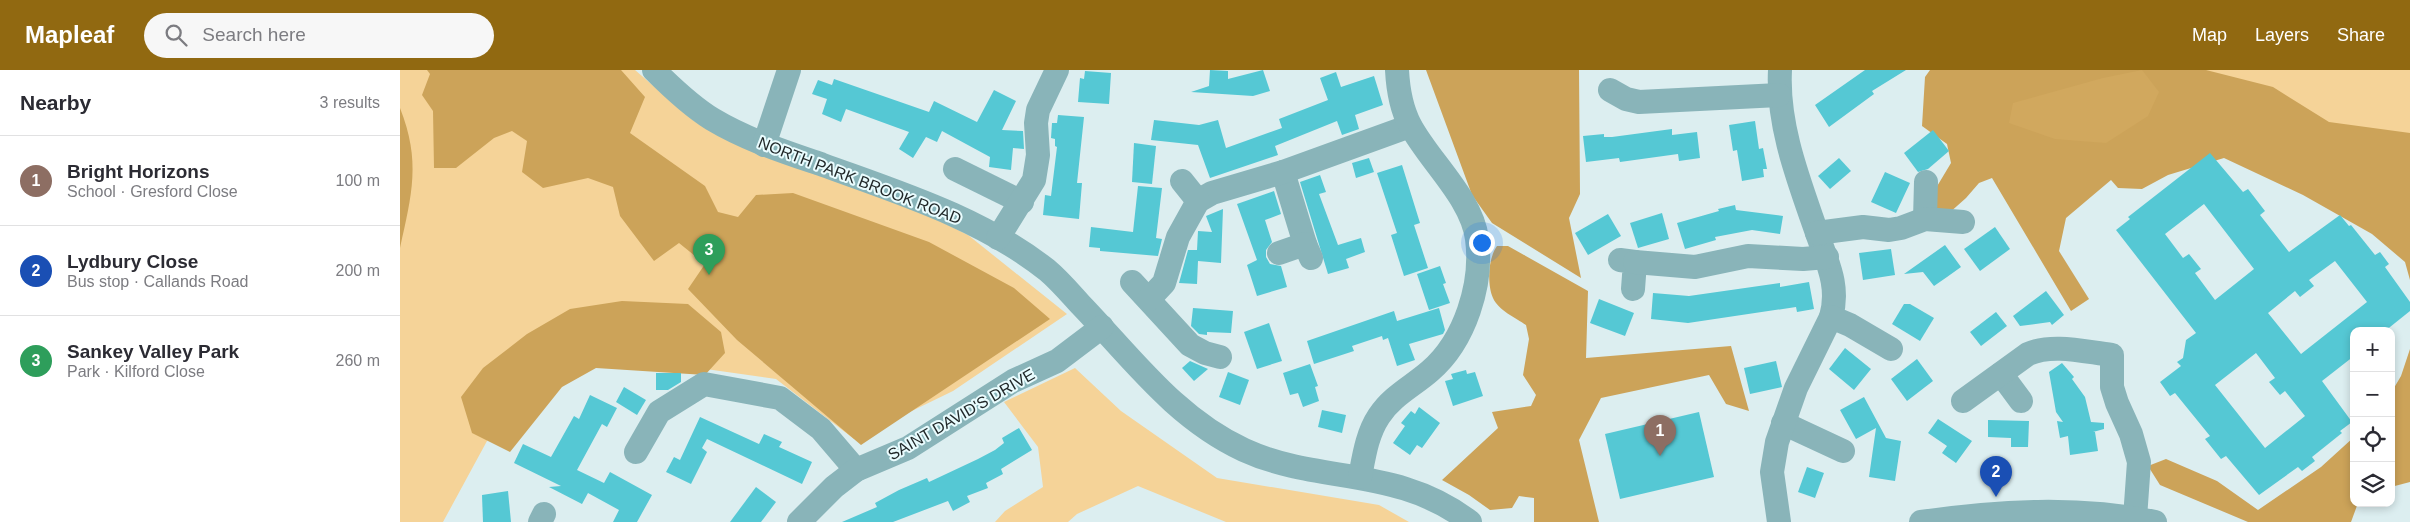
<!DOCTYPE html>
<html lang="en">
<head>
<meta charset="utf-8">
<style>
	body { margin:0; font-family:Arial,sans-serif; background:#f7f7f7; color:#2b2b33 }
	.controls { position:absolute; right:15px; bottom:15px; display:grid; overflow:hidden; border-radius:10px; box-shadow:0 2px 8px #0003 }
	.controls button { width:45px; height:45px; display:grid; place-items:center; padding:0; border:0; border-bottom:1px solid #e1e1e2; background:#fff; color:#2b2b33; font:25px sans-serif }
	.you { position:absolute; left:1081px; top:172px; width:18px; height:18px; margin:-12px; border:4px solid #fff; border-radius:50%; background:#1a73e8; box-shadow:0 0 0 8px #1a73e833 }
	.badge { display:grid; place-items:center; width:32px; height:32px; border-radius:50%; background:#916911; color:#fff; font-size:16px; font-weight:700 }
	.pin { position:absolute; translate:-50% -41px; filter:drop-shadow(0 1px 2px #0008) }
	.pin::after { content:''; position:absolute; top:26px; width:18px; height:15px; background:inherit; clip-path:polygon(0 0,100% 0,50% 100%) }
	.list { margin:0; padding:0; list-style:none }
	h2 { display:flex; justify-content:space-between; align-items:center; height:65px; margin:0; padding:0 20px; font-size:21px }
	h2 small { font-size:16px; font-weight:400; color:#7c7c81 }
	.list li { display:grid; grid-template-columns:32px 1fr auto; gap:15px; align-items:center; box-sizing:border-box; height:90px; padding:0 20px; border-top:1px solid #e1e1e2 }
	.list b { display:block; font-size:19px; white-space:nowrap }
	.list p { margin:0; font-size:16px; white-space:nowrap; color:#7c7c81 }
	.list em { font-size:16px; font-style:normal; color:#7c7c81 }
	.icon { flex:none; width:28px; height:28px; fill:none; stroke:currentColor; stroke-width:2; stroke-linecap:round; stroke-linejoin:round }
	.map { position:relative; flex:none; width:2010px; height:452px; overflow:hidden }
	header { display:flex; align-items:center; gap:30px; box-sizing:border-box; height:70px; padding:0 25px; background:#916911; color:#fff }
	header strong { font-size:24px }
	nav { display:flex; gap:28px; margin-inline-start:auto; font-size:18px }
	.search { width:350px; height:45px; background:#f7f7f7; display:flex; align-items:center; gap:12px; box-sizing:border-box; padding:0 18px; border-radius:28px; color:#7c7c81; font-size:19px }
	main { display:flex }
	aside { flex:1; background:#fff }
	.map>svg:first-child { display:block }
</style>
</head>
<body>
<header>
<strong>Mapleaf</strong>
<div class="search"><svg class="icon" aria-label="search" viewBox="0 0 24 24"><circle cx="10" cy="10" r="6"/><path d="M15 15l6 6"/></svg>Search here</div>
<nav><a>Map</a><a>Layers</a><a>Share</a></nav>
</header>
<main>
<aside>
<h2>Nearby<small>3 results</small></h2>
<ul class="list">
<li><span class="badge" style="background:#8d6e63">1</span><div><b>Bright Horizons</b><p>School · Gresford Close</p></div><em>100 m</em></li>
<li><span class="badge" style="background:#1a4fb4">2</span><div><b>Lydbury Close</b><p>Bus stop · Callands Road</p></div><em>200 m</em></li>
<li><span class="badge" style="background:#2e9e5b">3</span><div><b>Sankey Valley Park</b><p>Park · Kilford Close</p></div><em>260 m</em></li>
</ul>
</aside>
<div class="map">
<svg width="2010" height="452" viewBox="0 0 2010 452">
	<rect width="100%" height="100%" fill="#dceef0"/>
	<g fill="#f5d398">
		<path d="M0,0H235L294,51L440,101L568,165L667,244L553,321L454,369L376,309L193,283L106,336L43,452H0Z"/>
		<path d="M1742,0H2010V173Z"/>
		<path d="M675,298L721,341L817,408L979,435L1009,452H826L738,416L677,444L668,452H595L605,441L643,417L638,377L604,332Z"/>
	</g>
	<g fill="#cca359">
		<path d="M27,0H221L245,27L230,63L305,116L318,142L338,147L356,125L393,123L529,172L614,218L650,249L461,375L337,270L288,219L305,194L279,173L254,191L220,146L213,117L188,108L143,118L122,102L127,71L112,61L94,68L56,98H34L33,41L22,25L30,4Z"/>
		<path d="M1026,0H1179L1180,124L1169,148L1181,208L1092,153L1072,125Z"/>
		<path d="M1530,0H1806L1873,17L1929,52L2010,63V210L2005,192L1972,164L1903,125L1824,88L1768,105L1742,119L1718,118L1711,110L1666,148L1659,181L1689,229L1671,241L1592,108L1579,113L1566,128L1548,144L1535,139L1533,123L1551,93L1547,74L1522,56L1525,7Z"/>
		<path d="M0,38C21,91 12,124 0,178Z"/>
		<path d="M1097,176H1108L1188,221L1186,288L1331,276L1349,341L1326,334L1309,305L1201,328L1179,370L1199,452H1134V428L1119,426L1112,438L1090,440L1069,425L1042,410L1098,358L1092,342L1131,336L1136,325L1123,305L1129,269L1126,255C1116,248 1098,240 1093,228C1087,215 1088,188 1097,176Z"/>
		<path d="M222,231L288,234L321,262L325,283L305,305L196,298L162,317L110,382L72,363L61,327L83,298L127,264L170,239Z"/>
		<path d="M2010,279V412L1991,417V323L2001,306Z"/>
		<path d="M1954,367V433H1958L1951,452H1848L1760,415L1748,396L1766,389L1817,411L1858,440L1921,397Z"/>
	</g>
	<path fill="#d1a85e" d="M1742,0L1759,22L1748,46L1706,73L1655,69L1609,53L1613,33L1703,8Z"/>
	<g fill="#55c8d4" fill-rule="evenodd">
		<path d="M810,0L828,1V9L863,0L870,21L853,26L791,22L809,16Z"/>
		<path d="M1465,0H1506L1472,21L1474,24L1429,57L1415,35Z"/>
		<path d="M685,1L711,3L709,34L678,32L680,8L684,9Z"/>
		<path d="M936,2L941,17L974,6L983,35L955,45L959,59L942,65L937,51L875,76L878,85L810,108L798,75L751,70L754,50L799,55L818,50L826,78L882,58L879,49L928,30L920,8Z"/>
		<path d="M434,9L529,42L534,31L577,52L594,20L616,31L602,60L623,61L624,79L613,78L611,100L589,97L590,87L542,61L537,72L526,67L513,88L499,79L509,62L446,39L441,52L422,44L427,29L412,24L418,10L432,15Z"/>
		<path d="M658,45L684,47L677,113H682L679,149L643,145L645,125L651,126L657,77L655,76V69L651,68L652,53H657Z"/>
		<path d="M1355,51L1359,79L1363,78L1367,99H1363L1364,107L1342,111L1337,80L1333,81L1329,55Z"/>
		<path d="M1272,59V65L1297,62L1300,88L1279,91L1278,84L1220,92L1219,88L1186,92L1183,66L1204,64V67H1212Z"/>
		<path d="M1533,60L1549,81L1528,99L1518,102L1504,83Z"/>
		<path d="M734,73L756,76L752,114L732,112Z"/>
		<path d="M1810,83L1843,122L1848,119L1865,141L1860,145L1889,182L1940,145L1949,156L1951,155L1975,185L1980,182L1989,194L1985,197L2010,232V241L1985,261H1954V286L1922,311L1952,352L1940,361L1942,363L1912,387L1915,391L1902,401L1898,397L1859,425L1826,386L1821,389L1805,369L1810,366L1775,323L1770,326L1760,312L1781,296L1777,292L1783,288L1786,270L1796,263L1716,160L1730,149L1728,147ZM1804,134L1854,199L1815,230L1795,203L1801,199L1789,184L1783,188L1765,164ZM1935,191L1967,232L1901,284L1868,243L1895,221L1900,227L1914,216L1909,210ZM1856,283L1875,308L1869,312L1880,325L1885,321L1905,346L1865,378L1815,315Z"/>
		<path d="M969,88L974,102L956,108L952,93Z"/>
		<path d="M1439,88L1451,101L1430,119L1418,106Z"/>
		<path d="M1002,95L1020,153L1014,155L1028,198L1004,206L991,165L997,163L977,103Z"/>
		<path d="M1485,102L1510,113L1496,143L1471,132Z"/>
		<path d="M920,105L926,122L919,124L938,175L961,168L965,182L946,189L949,198L928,204L900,112Z"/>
		<path d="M738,116L762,118L756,168L762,169L758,186L700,181V178L689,177L691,157L733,162Z"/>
		<path d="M874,121L881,144L865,150L872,172L866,180V187L870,194L881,196L887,217L857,226L847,195L857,190L837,134Z"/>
		<path d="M1335,135L1336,140L1383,146L1380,164L1352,160L1315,167L1316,170L1285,179L1277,153L1319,141L1318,139Z"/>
		<path d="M823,139L821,193L798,191L797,214L779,213L788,180H797L798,161L812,162L806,146Z"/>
		<path d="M1262,143L1269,169L1238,178L1230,153Z"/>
		<path d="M1208,144L1221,166L1188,185L1175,163Z"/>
		<path d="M1595,157L1610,179L1580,201L1564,179Z"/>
		<path d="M1545,175L1561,197L1547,207L1534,216L1523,202L1504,204Z"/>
		<path d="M1491,179L1495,205L1463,210L1459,183Z"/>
		<path d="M1040,196L1046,213L1043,214L1050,233L1029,240L1017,204Z"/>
		<path d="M1409,212L1414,239L1397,242L1396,237L1288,253L1251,249L1253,223L1289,226L1380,213V217Z"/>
		<path d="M1646,221L1664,245L1652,255L1650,252L1620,256L1613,246Z"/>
		<path d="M1199,229L1234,243L1225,266L1190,253Z"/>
		<path d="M1504,234H1510L1534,248L1520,271L1492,254Z"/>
		<path d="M793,238L833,241L831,263L807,262V265L799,264L791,256Z"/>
		<path d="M1039,238L1045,260L1043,264L1009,274L1015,290L997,296L988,268L983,270L982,266L952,276L954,281L914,294L907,271L994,241L997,251Z"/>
		<path d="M1596,242L1607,256L1581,276L1570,262Z"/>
		<path d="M869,253L882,291L857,299L844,262Z"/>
		<path d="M1445,278L1471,299L1454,320L1429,299Z"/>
		<path d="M1517,289L1533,311L1507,331L1491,309Z"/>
		<path d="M790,291L808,299L794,311L782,298Z"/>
		<path d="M1376,291L1382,317L1350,324L1344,298Z"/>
		<path d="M1662,293L1674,307L1672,309L1685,327L1691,352L1704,353V359L1693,362H1695L1698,381L1670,385L1668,366L1660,368L1657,351L1663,352L1656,342L1649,302Z"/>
		<path d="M910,294L918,316L915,317L919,331L903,337L898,323L890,325L883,303Z"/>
		<path d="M1066,300L1067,304L1075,302L1083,326L1053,336L1045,311L1053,309L1051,304Z"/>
		<path d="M828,302L849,310L840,335L819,327Z"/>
		<path d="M256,303H281V312L268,320H256Z"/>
		<path d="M224,317L246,330L237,345L216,332Z"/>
		<path d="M190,325L217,338L207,357L202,354L177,400L204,413L210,402L252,425L237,452H213L219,440L188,423L182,434L149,417L161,416L114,393L123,374L151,387L174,346L179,349Z"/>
		<path d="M1464,327L1486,368L1501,371L1495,411L1469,407L1476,358L1456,369L1440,340Z"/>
		<path d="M1019,337L1040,353L1022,378L1017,375L1010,385L993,373L1005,356L1001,353L1011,341L1015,344Z"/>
		<path d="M922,340L946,345L942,363L918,357Z"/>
		<path d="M1299,342L1314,407L1220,429L1205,364Z"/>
		<path d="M300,347L359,374L364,364L382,372L379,377L412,392L402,414L307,369L302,378L307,382L291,414L266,402L274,387L280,390Z"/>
		<path d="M1538,349L1572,371L1556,393L1542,383L1547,376L1528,363Z"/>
		<path d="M1588,350L1629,351L1628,377H1611V368L1588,367Z"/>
		<path d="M619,358L632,380L601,399L603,404L586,413L588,418L567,426L570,432L553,441L548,431L493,452H442L477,437L475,433L499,420L527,408L529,412L578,389L595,380L604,373L602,368Z"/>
		<path d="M1407,397L1424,403L1415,428L1398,422Z"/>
		<path d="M356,417L376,432L361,452H330Z"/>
		<path d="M108,421L111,452H83L82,425Z"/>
	</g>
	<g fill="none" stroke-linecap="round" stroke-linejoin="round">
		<g stroke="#89b4b9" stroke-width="24">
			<path d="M254,0C272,18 291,36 312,49C347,70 385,82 423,95C500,123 581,148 647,200C659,210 670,223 680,234C732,288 775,348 844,380C918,414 998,396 1070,452"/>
			<path d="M1380,0C1377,56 1399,111 1417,163C1427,192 1440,216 1431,247"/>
			<path d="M1210,20L1226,29L1239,32L1379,25"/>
			<path d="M364,75L389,0"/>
			<path d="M555,99L622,132"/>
			<path d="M883,102L905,174"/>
			<path d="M798,131L812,123L883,102L1010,56"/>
			<path d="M1525,149L1526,112"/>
			<path d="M1417,163L1463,157L1489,160L1501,158L1525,149L1563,152"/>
			<path d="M598,168L634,110L638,85L636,53L638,40L657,0"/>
			<path d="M879,183L905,174L911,188"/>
			<path d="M1220,190L1235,192L1233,219"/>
			<path d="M1235,192L1295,197L1348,186L1403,189L1427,187"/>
			<path d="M732,212L790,275L805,283L820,287"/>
			<path d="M749,229L764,213L778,167L798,131L782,111"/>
			<path d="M1601,304L1621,331"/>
			<path d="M1563,331L1628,284C1653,273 1685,282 1712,285V317L1717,333L1731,364L1739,392L1735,448"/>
			<path d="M1383,353L1443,381"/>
			<path d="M236,382L259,342L304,314L380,328L421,359L456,400"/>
			<path d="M960,407C964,386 967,364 979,346C992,326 1013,316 1030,301C1065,271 1083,214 1077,169C1072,128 1029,91 1010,55C1001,38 998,19 997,0"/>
			<path d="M140,452L144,444"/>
			<path d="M399,452L434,417L456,400L508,378L613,311L657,291L702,257"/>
			<path d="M1379,452L1372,402L1377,372L1396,318L1431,247L1450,255L1491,279"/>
			<path d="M1521,452C1599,441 1677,436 1755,452"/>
		</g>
	</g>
	<g text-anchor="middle" stroke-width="4" stroke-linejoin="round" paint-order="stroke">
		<g font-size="16" fill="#1f2627" stroke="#e9fcfe">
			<text transform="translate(460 110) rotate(21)" y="6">NORTH PARK BROOK ROAD</text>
			<text transform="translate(561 344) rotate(-30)" y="6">SAINT DAVID'S DRIVE</text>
		</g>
	</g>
</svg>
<div class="controls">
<button>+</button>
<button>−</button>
<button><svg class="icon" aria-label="locate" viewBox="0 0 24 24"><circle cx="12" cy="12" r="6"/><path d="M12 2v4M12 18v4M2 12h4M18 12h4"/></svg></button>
<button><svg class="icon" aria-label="layers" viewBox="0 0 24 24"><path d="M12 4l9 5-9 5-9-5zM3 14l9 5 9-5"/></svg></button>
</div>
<div class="you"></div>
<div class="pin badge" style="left:1260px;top:386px;background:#8d6e63">1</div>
<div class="pin badge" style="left:1596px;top:427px;background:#1a4fb4">2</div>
<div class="pin badge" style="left:309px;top:205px;background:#2e9e5b">3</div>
</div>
</main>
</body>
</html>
